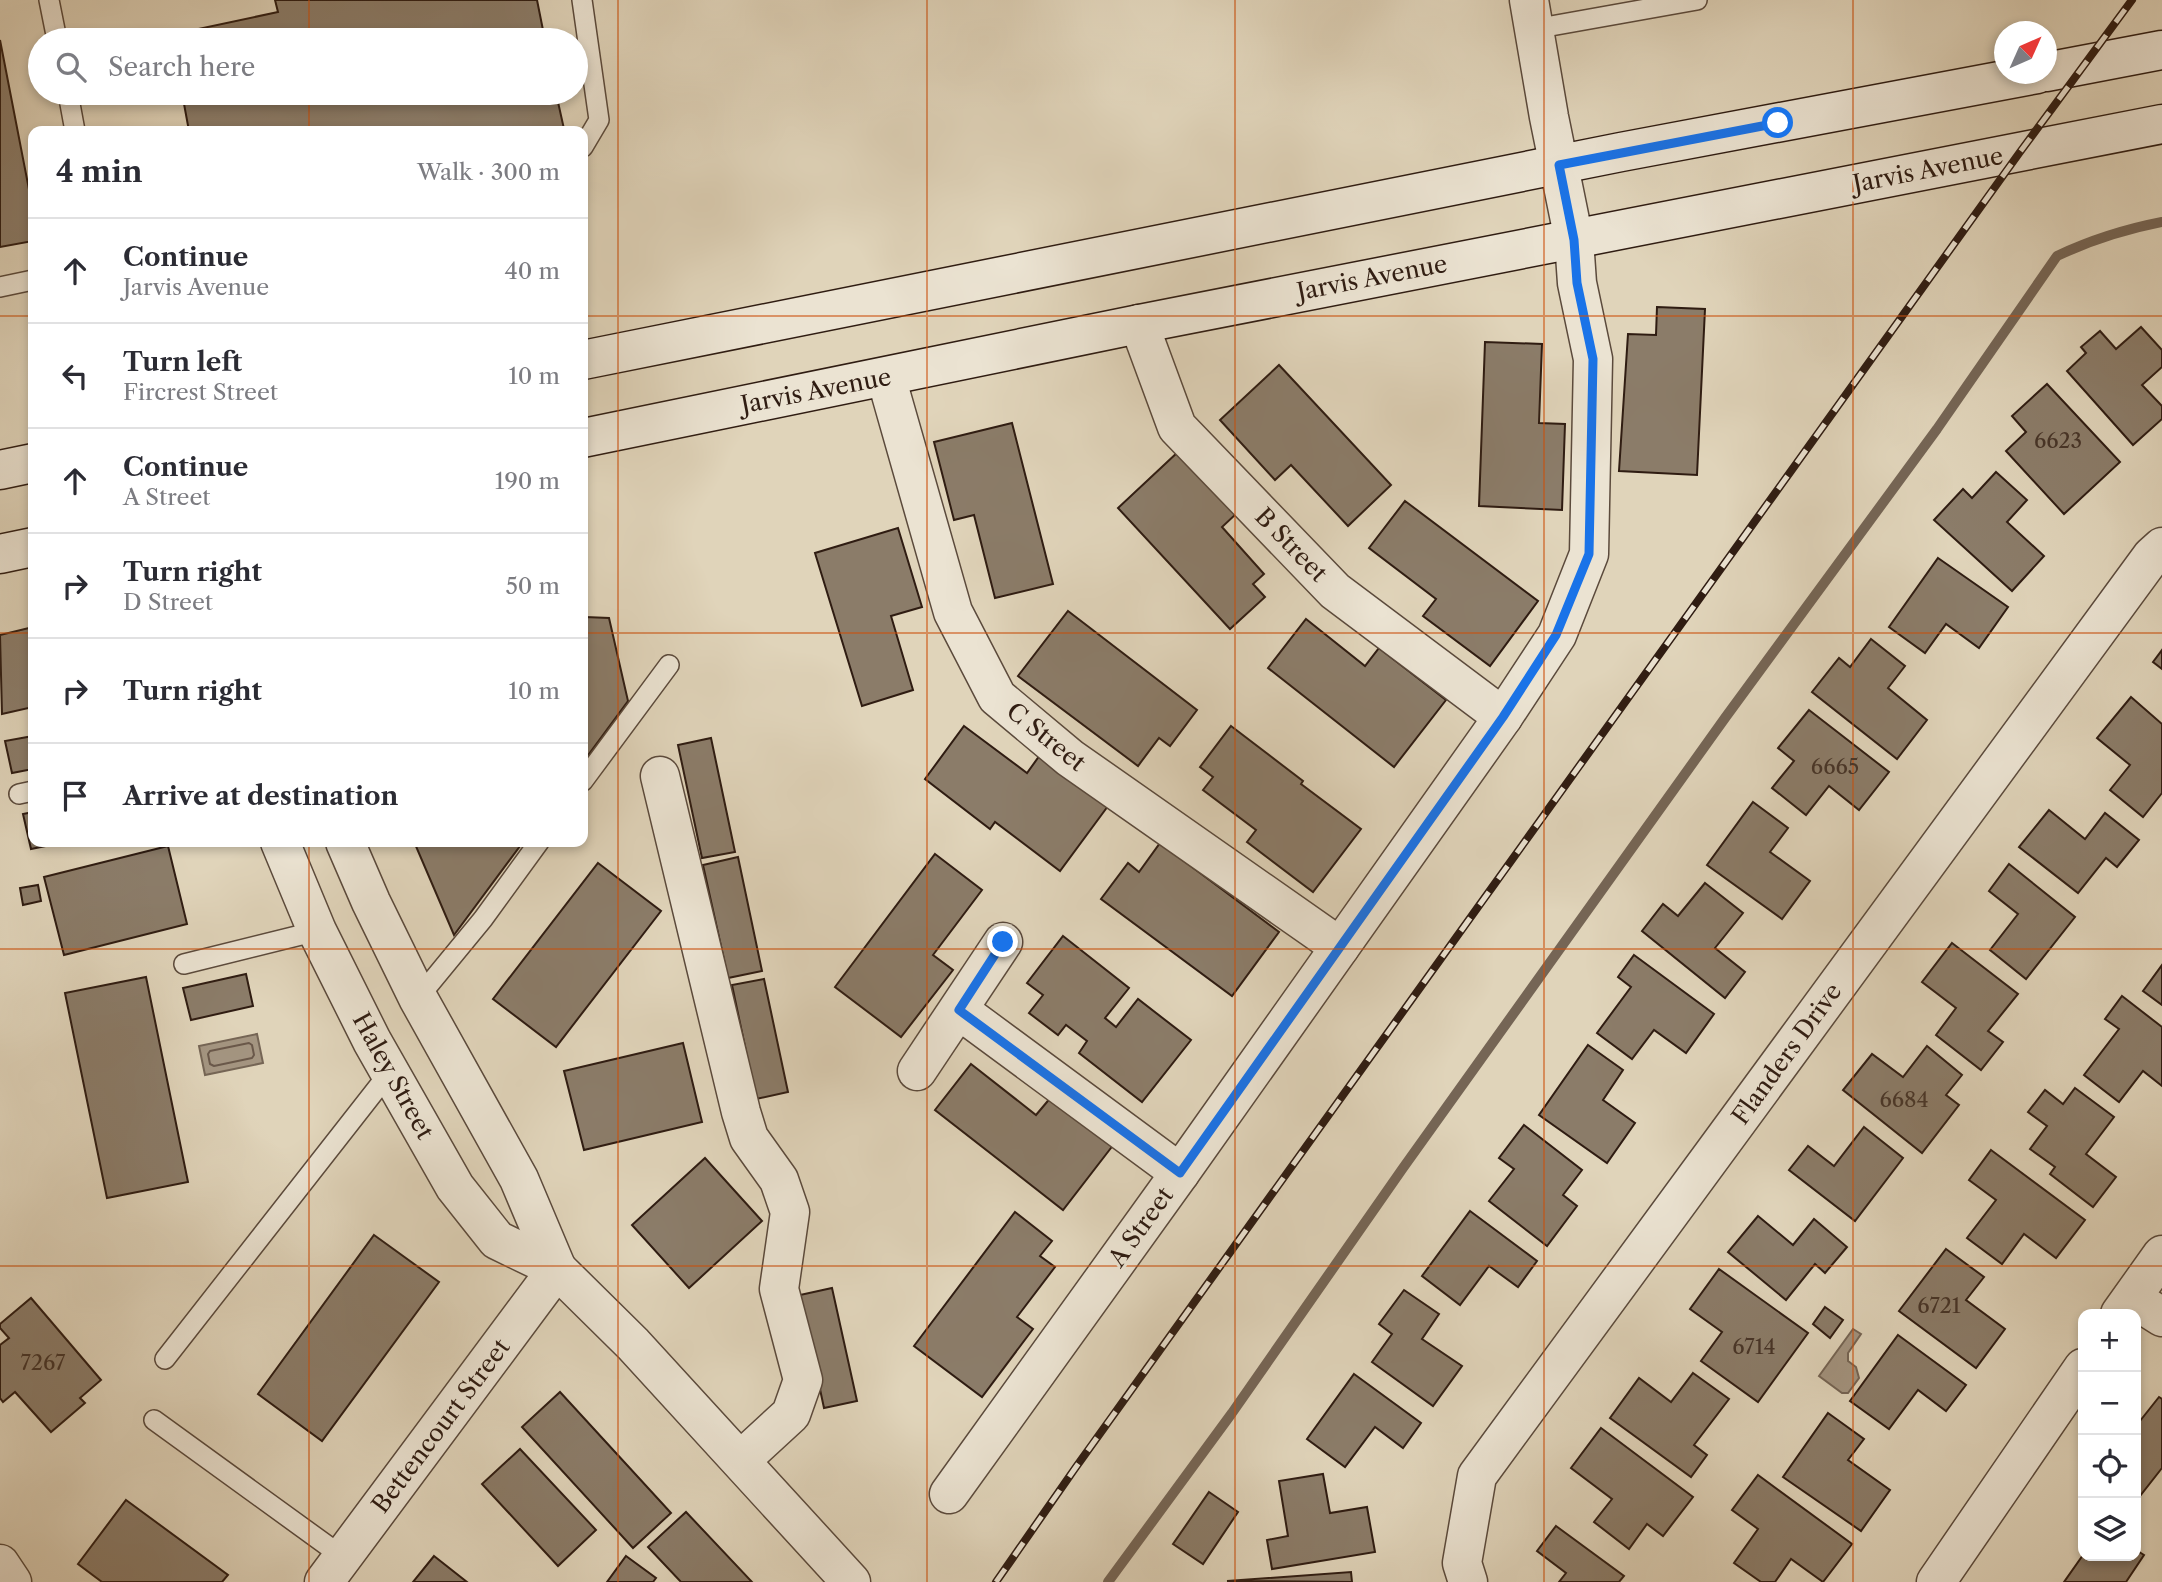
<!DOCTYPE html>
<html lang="en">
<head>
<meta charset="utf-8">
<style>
	body { margin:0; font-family:"Libre Caslon Text",serif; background:#f7f7f7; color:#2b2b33 }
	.controls { position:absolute; right:21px; bottom:21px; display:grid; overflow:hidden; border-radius:14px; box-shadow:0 4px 10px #0003 }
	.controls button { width:63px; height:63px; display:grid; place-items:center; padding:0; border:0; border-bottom:2px solid #e1e1e2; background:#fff; color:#2b2b33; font:35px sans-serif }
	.compass { position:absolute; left:1994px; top:21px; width:63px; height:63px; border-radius:50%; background:#fff; box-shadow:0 4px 10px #0003; rotate:45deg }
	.stop { position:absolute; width:21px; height:21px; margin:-16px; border:5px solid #1a73e8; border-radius:50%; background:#fff }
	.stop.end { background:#1a73e8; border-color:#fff; box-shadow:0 2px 7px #0008 }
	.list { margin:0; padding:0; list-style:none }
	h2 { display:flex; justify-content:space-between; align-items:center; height:91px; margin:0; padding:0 28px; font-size:30px }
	h2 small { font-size:23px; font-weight:400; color:#7c7c81 }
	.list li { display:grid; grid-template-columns:46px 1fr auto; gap:21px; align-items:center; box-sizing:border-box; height:105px; padding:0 28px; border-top:2px solid #e1e1e2 }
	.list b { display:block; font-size:26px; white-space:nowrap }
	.list p { margin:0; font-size:23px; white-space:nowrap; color:#7c7c81 }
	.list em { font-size:23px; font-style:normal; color:#7c7c81 }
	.icon { flex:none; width:38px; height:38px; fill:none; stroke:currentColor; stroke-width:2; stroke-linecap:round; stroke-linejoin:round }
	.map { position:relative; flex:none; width:2162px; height:1582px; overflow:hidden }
	.search { position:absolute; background:#fff; box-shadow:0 4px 10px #0003; left:28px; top:28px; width:560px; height:77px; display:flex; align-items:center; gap:18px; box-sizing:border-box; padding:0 24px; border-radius:38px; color:#7c7c81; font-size:26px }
	.panel { position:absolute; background:#fff; box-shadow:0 4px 10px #0003; left:28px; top:126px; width:560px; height:721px; border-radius:14px }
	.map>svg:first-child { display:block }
</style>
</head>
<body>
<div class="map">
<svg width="2162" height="1582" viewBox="0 0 2162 1582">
	<rect width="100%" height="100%" fill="#e0d4ba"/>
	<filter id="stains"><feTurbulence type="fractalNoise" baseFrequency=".00286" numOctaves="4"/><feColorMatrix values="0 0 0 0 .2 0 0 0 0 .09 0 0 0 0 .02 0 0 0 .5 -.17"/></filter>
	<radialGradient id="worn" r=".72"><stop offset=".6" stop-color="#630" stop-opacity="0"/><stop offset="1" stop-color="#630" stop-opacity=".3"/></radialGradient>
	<g fill="#a49581" stroke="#756555" stroke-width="2">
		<path d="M257,1034L263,1063L205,1075L199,1046Z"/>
		<path d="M1853,1329L1861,1334L1848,1353V1361L1856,1367L1859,1378L1848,1393H1842L1819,1376Z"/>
	</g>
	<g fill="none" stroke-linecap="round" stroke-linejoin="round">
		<path stroke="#6a584a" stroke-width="2" d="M249,1043L252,1045L254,1055L252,1058L214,1066L210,1064L208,1054L210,1051Z"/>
		<path stroke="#756555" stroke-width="10" d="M1108,1582L1232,1413L1403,1168L1725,718L1937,429L2057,256C2091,240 2126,229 2162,222"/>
	</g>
	<g fill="#8b7c69" stroke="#2f1c12" stroke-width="2">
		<path d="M275,0H537L545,40H171L170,35L278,12Z"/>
		<path d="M0,40L33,210V241L0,247Z"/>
		<path d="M182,93H556L564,129L554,131H189Z"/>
		<path d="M1657,307L1705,309L1697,475L1619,471L1628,334L1656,335Z"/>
		<path d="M2141,327L2162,350V367L2142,385L2162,406V419L2133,445L2067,371L2086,353L2081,347L2100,331L2116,349Z"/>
		<path d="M1485,342L1542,344L1539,423L1565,424L1562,510L1479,506Z"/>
		<path d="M1279,365L1391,485L1348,526L1291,465L1275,480L1220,420Z"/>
		<path d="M2047,384L2120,462L2064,514L2006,451L2026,432L2012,416Z"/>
		<path d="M1012,423L1053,584L995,598L974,515L954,520L934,442Z"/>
		<path d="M1179,451L1237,513L1222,527L1264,574L1253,584L1265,597L1230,629L1118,508Z"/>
		<path d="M1996,472L2027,500L2007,522L2044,556L2012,591L1934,520L1963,489L1972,498Z"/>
		<path d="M1405,501L1538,601L1490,666L1423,616L1436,599L1369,548Z"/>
		<path d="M898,528L922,607L891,616L913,690L862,706L815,553Z"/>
		<path d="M1938,558L2008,607L1979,648L1946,624L1925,653L1889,627Z"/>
		<path d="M1068,611L1197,710L1170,746L1159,738L1138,766L1018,676Z"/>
		<path d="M585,617L609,618L628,701L583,762V621Z"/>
		<path d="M1306,619L1365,666L1379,648L1446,700L1394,767L1268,668Z"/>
		<path d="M33,627V707L2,714L0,635Z"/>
		<path d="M1871,639L1905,666L1888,688L1927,720L1897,759L1812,692L1839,658L1850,667Z"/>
		<path d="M2162,650V669L2153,662Z"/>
		<path d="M2131,697L2162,724V793L2143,817L2110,790L2130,765L2097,738Z"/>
		<path d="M1809,710L1889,772L1859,810L1829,786L1806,815L1772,788L1794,761L1778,748Z"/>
		<path d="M964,726L1027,773L1040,755L1108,806L1060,871L995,822L990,829L925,779Z"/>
		<path d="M1231,726L1303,781L1301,784L1361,829L1313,892L1247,842L1256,830L1203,790L1213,777L1200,767Z"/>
		<path d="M33,736V769L12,773L5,741Z"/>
		<path d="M711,738L735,852L702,858L678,745Z"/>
		<path d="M1753,802L1788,828L1770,852L1810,881L1782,919L1707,865Z"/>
		<path d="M2049,810L2085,839L2105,813L2139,840L2117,867L2106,858L2078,893L2019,847Z"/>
		<path d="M33,812V842H65L31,849L23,814Z"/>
		<path d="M416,842H523L454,935L415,844Z"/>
		<path d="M1160,843L1279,932L1232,996L1101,899L1128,863L1139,872Z"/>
		<path d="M168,846L187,924L64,955L44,877Z"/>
		<path d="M935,854L982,890L933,955L953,970L901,1037L835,987Z"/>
		<path d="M738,857L762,971L728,978L703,865Z"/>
		<path d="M598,863L661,911L556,1047L493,999Z"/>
		<path d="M2009,864L2075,917L2026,979L1990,950L2018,914L1989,891Z"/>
		<path d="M1705,883L1743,913L1715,948L1745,972L1725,998L1642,931L1663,904L1678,916Z"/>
		<path d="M38,885L41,901L23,905L20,888Z"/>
		<path d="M1063,936L1129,988L1105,1018L1116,1027L1138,999L1191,1040L1142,1102L1079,1053L1087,1041L1066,1025L1058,1035L1029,1013L1043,995L1027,983Z"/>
		<path d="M1952,943L2018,994L1988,1031L2003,1042L1981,1070L1936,1035L1956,1008L1922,982Z"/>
		<path d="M1634,955L1714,1014L1686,1053L1654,1030L1632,1059L1597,1033L1631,987L1618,977Z"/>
		<path d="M2162,965V1005L2143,991Z"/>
		<path d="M246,974L253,1006L191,1020L183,988Z"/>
		<path d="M146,977L188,1182L107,1198L65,993Z"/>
		<path d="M764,979L788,1092L756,1099L732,985Z"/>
		<path d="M2122,996L2162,1027V1086L2143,1071L2119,1102L2084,1075L2119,1029L2105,1019Z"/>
		<path d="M683,1043L702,1122L584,1150L564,1071Z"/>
		<path d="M1588,1045L1623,1070L1603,1100L1635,1123L1607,1163L1539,1115Z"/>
		<path d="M1927,1046L1962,1075L1946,1095L1959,1105L1922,1153L1843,1090L1872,1054L1903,1077Z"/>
		<path d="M971,1064L1036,1115L1052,1096L1114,1144L1063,1210L935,1110Z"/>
		<path d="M2075,1088L2114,1117L2086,1154L2116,1177L2093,1207L2050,1174L2055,1167L2030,1149L2047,1126L2028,1112L2045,1090L2063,1104Z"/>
		<path d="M1524,1125L1582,1170L1563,1195L1577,1206L1547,1246L1489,1201L1514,1169L1499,1158Z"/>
		<path d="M1864,1127L1903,1158L1855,1221L1789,1170L1808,1146L1834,1166Z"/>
		<path d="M1991,1150L2085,1220L2056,1258L2024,1234L2002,1264L1967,1238L1996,1200L1969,1180Z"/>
		<path d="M705,1158L762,1221L689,1288L632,1225Z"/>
		<path d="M1470,1211L1537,1261L1518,1287L1489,1266L1460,1305L1422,1276Z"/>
		<path d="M1015,1212L1052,1241L1040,1256L1055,1267L1017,1317L1033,1329L982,1397L914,1346Z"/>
		<path d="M1758,1216L1793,1245L1814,1219L1847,1247L1825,1273L1815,1264L1786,1300L1728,1252Z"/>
		<path d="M374,1235L439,1282L322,1441L258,1394Z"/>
		<path d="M1946,1249L1984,1277L1966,1300L2005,1329L1976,1368L1899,1311Z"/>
		<path d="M1719,1269L1808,1333L1758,1402L1701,1361L1722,1332L1690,1309Z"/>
		<path d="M832,1288L857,1401L824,1408L800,1295Z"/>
		<path d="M1404,1290L1439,1314L1422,1339L1462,1366L1433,1406L1372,1362L1392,1334L1379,1324Z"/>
		<path d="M31,1298L101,1380L80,1398L85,1403L51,1432L15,1392L3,1402L0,1398V1345L9,1338L0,1328V1324Z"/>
		<path d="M1825,1307L1843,1320L1830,1338L1813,1324Z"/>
		<path d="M1898,1335L1966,1385L1946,1411L1918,1390L1889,1429L1850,1401Z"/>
		<path d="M1693,1373L1729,1399L1694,1445L1707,1455L1691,1477L1610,1418L1639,1378L1671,1402Z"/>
		<path d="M1354,1374L1421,1423L1403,1448L1375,1427L1345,1467L1307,1439Z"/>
		<path d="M560,1392L671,1513L633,1548L522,1427Z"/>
		<path d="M2159,1397L2162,1399V1468L2136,1501V1426Z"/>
		<path d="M1828,1413L1864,1439L1848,1460L1890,1490L1861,1531L1783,1477Z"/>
		<path d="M1601,1428L1693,1497L1663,1536L1647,1524L1629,1549L1594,1522L1612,1499L1571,1468Z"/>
		<path d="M520,1449L596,1530L558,1566L482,1484Z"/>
		<path d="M1323,1474L1330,1513L1367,1507L1375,1552L1272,1569L1267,1540L1288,1536L1279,1481Z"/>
		<path d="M1758,1475L1852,1544L1823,1582L1791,1559L1775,1582H1761L1734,1563L1758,1529L1732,1510Z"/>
		<path d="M1209,1492L1238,1512L1203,1564L1173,1544Z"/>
		<path d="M126,1500L228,1575L222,1582H102L78,1564Z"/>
		<path d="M686,1512L752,1582H681L648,1547Z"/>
		<path d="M1556,1526L1624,1576L1619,1582H1559L1566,1573L1537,1551Z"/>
		<path d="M2136,1550L2144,1555L2126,1582H2064L2083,1555L2136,1556Z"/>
		<path d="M434,1556L467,1582H413Z"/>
		<path d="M626,1556L656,1578L653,1582H607Z"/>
		<path d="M1351,1572L1352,1582L1227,1581Z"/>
	</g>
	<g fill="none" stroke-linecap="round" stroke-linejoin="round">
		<defs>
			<g id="service">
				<path d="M49,0L57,40"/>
				<path d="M582,0L599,120L583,147"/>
				<path d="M1534,29L1697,0"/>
				<path d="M68,93L75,131"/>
				<path d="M0,287L33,280"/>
				<path d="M583,781L669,665"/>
				<path d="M19,794L33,791"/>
				<path d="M184,964L317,931"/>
				<path d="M418,998L483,919L539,842"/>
				<path d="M165,1359L389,1073"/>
				<path d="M154,1420L343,1557"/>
			</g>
			<g id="minor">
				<path d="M1139,324L1177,427L1335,591L1503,717"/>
				<path d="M886,377L953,612L997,697L1070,758L1340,947"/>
				<path d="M660,776L741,1112L749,1138L779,1180L790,1212L779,1289L803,1380L791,1414L741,1460"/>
				<path d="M959,1010L1180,1173"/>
				<path d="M917,1071L1003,942"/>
				<path d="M2132,1298L2162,1317"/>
				<path d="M2120,1314L2162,1255"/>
				<path d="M949,1494L1180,1173L1503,717L1557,635L1589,554L1593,359L1577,283L1574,240"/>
				<path d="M0,1564L12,1582"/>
				<path d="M324,1582L557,1269"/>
				<path d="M1468,1582L1462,1563L1477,1476L2152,556L2162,547"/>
				<path d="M1936,1582L2083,1368"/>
			</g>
			<g id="tertiary">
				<path d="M1529,0L1549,117L1574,240"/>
				<path d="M280,842L317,931L372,1041L455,1187L497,1240L557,1269L633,1344L851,1582"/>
				<path d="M345,842L371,902L418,998L519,1179L557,1269"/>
			</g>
			<g id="secondary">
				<path d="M2046,72L2162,50"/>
				<path d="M583,360L1621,152L2037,74"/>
				<path d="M583,438L1139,324L2162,124"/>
				<path d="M0,470L33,463"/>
				<path d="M0,554L33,547"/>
			</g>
		</defs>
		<use href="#service" stroke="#5b4a3c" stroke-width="22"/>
		<use href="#minor" stroke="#5b4a3c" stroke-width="41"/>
		<use href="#tertiary" stroke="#5b4a3c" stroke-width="41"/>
		<use href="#secondary" stroke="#2f1c12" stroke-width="41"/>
		<use href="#service" stroke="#ebe3d2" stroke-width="19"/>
		<use href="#minor" stroke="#ebe3d2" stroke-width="38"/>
		<use href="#tertiary" stroke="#ebe3d2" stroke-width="38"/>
		<use href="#secondary" stroke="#ebe3d2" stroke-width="38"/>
		<defs>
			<path id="rail" d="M996,1582L1076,1467L2020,152L2132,0"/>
		</defs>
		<use href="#rail" stroke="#2f1c12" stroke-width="8"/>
		<use href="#rail" stroke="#ebe3d2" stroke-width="5" stroke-dasharray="16" stroke-linecap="butt"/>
	</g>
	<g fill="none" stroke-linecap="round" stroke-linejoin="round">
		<path stroke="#1a73e8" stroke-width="9" d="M1003,942L959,1010L1180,1173L1503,717L1556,635L1589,554L1593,359L1577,283L1574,240L1559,165L1778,123"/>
	</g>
	<path fill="none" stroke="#cc500d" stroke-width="2" stroke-opacity="0.55" d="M309,0V40M618,0V1582M927,0V1582M1235,0V1582M1544,0V1582M1853,0V1582M309,93V131M0,316H33M583,316H2162M0,633H33M583,633H2162M309,842V1582M0,949H2162M0,1266H2162"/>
	<g text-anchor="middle" stroke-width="6" stroke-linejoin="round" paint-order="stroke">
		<g font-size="21" fill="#463428">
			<text x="2058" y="448">6623</text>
			<text x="1835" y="774">6665</text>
			<text x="1904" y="1107">6684</text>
			<text x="1939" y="1313">6721</text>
			<text x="1754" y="1354">6714</text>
			<text x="43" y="1370">7267</text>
		</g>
		<g font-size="24" fill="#2f1c12" stroke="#ebe3d2">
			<text transform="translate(1928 170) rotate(-11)" y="8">Jarvis Avenue</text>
			<text transform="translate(1372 278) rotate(-11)" y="8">Jarvis Avenue</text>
			<text transform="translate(816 391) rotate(-11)" y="8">Jarvis Avenue</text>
			<text transform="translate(1291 545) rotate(46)" y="8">B Street</text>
			<text transform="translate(1046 737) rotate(39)" y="8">C Street</text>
			<text transform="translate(1787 1054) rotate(-54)" y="8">Flanders Drive</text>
			<text transform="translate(393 1076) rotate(61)" y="8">Haley Street</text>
			<text transform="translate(1141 1227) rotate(-54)" y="8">A Street</text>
			<text transform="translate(441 1426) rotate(-53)" y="8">Bettencourt Street</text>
		</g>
	</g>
	<rect width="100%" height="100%" filter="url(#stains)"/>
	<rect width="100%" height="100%" fill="url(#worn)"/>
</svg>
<div class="controls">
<button>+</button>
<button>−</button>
<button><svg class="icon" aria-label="locate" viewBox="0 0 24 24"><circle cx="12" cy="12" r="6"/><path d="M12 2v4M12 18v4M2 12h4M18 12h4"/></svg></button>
<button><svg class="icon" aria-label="layers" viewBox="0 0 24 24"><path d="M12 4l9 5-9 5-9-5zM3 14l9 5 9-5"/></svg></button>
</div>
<svg class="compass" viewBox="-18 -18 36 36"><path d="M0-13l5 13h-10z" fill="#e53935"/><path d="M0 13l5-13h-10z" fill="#7c7c81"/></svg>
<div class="stop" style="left:1778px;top:123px"></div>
<div class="stop end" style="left:1003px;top:942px"></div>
<div class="search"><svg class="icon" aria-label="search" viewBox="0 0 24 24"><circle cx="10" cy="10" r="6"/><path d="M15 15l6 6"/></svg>Search here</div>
<section class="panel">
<h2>4 min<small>Walk · 300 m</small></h2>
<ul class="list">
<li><svg class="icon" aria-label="ahead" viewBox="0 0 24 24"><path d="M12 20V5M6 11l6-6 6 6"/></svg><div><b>Continue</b><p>Jarvis Avenue</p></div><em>40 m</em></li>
<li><svg class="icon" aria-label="left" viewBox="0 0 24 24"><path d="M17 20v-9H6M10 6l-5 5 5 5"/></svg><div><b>Turn left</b><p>Fircrest Street</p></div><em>10 m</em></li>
<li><svg class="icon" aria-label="ahead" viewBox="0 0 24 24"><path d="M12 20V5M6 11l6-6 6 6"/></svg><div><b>Continue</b><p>A Street</p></div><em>190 m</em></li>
<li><svg class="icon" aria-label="right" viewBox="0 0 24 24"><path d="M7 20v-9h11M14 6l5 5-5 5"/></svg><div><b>Turn right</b><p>D Street</p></div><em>50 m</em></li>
<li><svg class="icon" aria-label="right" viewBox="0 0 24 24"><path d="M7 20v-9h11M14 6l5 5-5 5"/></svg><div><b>Turn right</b></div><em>10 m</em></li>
<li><svg class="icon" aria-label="arrive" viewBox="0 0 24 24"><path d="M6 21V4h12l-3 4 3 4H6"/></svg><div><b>Arrive at destination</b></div></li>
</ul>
</section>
</div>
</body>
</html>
